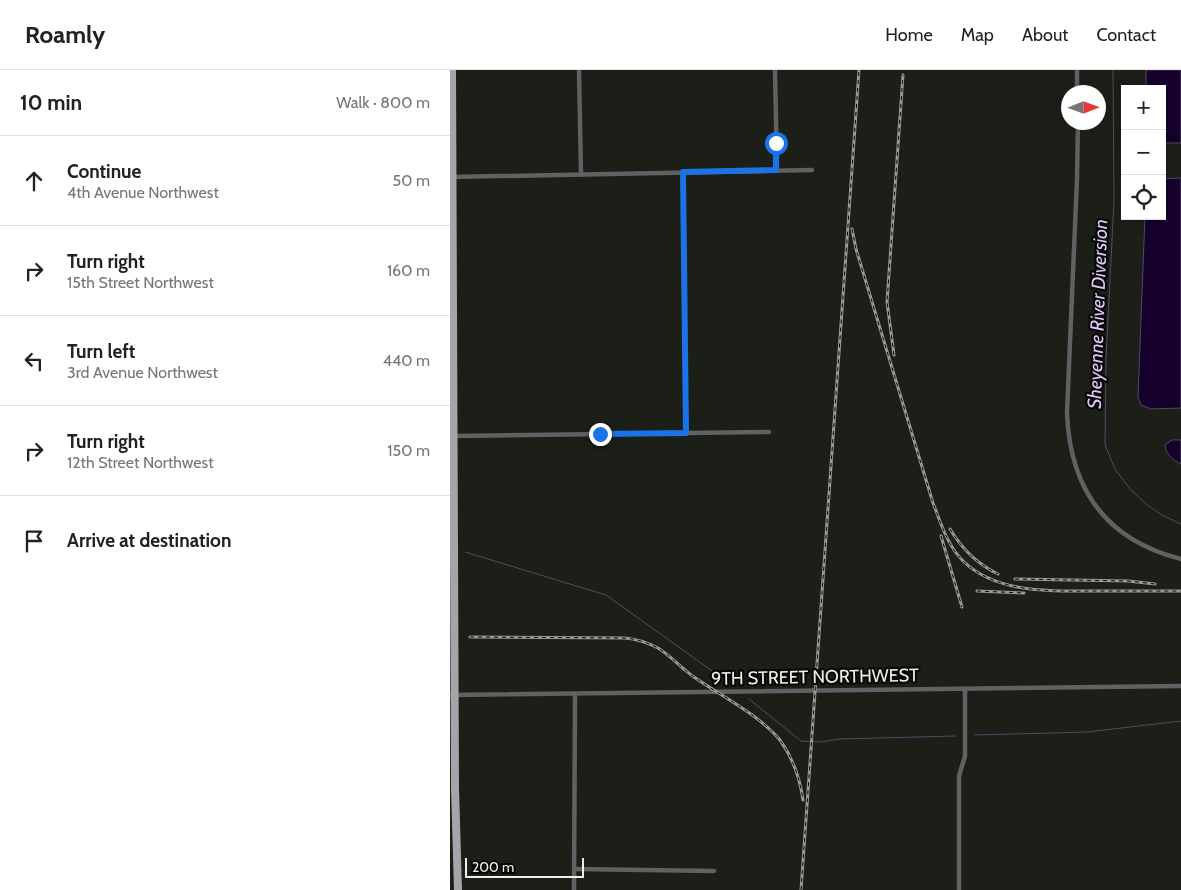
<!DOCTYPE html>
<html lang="en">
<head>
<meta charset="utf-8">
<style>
	body { margin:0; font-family:Cabin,sans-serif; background:#f2f2f2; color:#222 }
	.controls { position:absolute; right:15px; top:15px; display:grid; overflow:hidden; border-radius:0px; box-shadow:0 2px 12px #0003 }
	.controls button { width:45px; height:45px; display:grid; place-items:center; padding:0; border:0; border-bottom:1px solid #e0e0e0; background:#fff; color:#222; font:25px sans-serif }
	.compass { position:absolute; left:611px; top:15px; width:45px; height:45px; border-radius:50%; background:#fff; box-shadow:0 2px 12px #0003; rotate:89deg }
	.scale { position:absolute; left:15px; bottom:12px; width:119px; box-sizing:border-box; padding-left:5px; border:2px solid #eff0ec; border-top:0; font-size:14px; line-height:18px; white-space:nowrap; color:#eff0ec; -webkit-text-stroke:4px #070806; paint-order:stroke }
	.stop { position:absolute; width:15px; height:15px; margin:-11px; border:4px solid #1a73e8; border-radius:50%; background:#fff }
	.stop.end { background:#1a73e8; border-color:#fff; box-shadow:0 1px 5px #0008 }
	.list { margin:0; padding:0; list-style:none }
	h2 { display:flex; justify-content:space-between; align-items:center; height:65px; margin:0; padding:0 20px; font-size:21px }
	h2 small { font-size:16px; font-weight:400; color:#767676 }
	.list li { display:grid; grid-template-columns:32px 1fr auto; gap:15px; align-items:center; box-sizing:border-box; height:90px; padding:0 20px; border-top:1px solid #e0e0e0 }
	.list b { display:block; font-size:19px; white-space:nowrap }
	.list p { margin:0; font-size:16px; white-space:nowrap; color:#767676 }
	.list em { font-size:16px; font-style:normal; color:#767676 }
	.icon { flex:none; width:28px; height:28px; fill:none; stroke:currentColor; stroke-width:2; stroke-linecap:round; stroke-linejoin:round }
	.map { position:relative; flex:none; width:731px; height:820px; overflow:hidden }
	header { display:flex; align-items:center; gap:30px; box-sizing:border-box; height:70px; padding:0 25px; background:#fff; border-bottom:1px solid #e0e0e0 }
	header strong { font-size:24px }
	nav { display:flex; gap:28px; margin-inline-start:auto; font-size:18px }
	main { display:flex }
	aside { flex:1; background:#fff }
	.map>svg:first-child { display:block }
</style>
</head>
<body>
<header>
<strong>Roamly</strong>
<nav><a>Home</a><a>Map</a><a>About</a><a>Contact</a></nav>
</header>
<main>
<aside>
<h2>10 min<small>Walk · 800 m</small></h2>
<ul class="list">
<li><svg class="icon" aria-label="ahead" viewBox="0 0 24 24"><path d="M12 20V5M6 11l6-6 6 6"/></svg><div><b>Continue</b><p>4th Avenue Northwest</p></div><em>50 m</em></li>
<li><svg class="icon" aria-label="right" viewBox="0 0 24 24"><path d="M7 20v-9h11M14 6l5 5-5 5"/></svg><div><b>Turn right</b><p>15th Street Northwest</p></div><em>160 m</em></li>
<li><svg class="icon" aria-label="left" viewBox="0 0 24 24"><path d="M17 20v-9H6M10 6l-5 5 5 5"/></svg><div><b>Turn left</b><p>3rd Avenue Northwest</p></div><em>440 m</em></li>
<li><svg class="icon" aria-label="right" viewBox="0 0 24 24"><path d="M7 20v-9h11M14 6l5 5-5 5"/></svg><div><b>Turn right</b><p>12th Street Northwest</p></div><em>150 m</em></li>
<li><svg class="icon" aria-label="arrive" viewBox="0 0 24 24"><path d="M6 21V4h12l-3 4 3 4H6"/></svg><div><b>Arrive at destination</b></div></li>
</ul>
</aside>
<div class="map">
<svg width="731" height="820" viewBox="0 0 731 820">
	<rect width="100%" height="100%" fill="#1c1e18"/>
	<g fill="#15002b" stroke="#564865">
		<path d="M696,0H731V73H712V19H696Z"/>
		<path d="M731,108V338L701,339L691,335L688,327L695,146H712V109Z"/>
		<path d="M722,370H731V394C723,390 716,385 715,375Z"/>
	</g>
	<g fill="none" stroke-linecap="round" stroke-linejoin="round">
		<g stroke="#564865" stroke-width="1">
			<path d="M663,0L664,131L656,289L655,375L665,399L680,419L696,434L712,445L731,454"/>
			<path d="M15,482L156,525L279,613"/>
			<path d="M299,629L351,671L370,672L390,669L505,666"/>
			<path d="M525,665L637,662L731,651"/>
		</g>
		<g stroke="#616063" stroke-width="4.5">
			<path d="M129,0L131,104"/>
			<path d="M325,0L327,100"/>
			<path d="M627,0V22"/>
			<path d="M628,52L627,109L617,343C620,419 656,470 731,489"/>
			<path d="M233,102L236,363"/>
			<path d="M1,107L362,100"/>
			<path d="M1,366L319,362"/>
			<path d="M0,625L731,616"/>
			<path d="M124,799L264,801"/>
			<path d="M124,820L125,625"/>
			<path d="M509,820V706L515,686V619"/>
		</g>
		<path stroke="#a6a4aa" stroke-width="8" d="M2,0L5,718L8,820"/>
		<defs>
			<g id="rail">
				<path d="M402,159L406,179L483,433C491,453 497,475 513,491C548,525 606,521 651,521C678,521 704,521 731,521"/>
				<path d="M444,285L437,232L453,5"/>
				<path d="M500,459C512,479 527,494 548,504"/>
				<path d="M491,466L512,537"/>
				<path d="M565,509L678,511L705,514"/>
				<path d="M527,521L574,523"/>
				<path d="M20,567L175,568C187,569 198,573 208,578C221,586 231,598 244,607C271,626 308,644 330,670C343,688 350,709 353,730"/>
				<path d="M351,820L409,0"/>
			</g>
		</defs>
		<use href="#rail" stroke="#979994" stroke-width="3"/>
		<use href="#rail" stroke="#070806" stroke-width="1" stroke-dasharray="4" stroke-linecap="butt"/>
	</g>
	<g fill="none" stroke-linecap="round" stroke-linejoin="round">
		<path stroke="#1a73e8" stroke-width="6" d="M150,364L236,363L233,102L326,100V73"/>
	</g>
	<g text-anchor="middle" stroke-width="4.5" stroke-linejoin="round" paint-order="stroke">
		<g font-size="18" fill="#eff0ec" stroke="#070806">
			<text transform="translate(365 607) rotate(-1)" y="6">9TH STREET NORTHWEST</text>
		</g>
		<g font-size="19" font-style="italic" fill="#dec9fd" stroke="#070806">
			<text transform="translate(647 244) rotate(-88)" y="7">Sheyenne River Diversion</text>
		</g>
	</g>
</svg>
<div class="controls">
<button>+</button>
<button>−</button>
<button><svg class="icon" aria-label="locate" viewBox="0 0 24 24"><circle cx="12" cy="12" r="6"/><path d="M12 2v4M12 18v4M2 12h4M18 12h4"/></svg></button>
</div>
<svg class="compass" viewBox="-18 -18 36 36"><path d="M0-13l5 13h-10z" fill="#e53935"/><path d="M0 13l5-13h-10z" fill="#767676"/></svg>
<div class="scale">200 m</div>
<div class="stop" style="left:326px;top:73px"></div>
<div class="stop end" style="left:150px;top:364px"></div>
</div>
</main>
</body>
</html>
